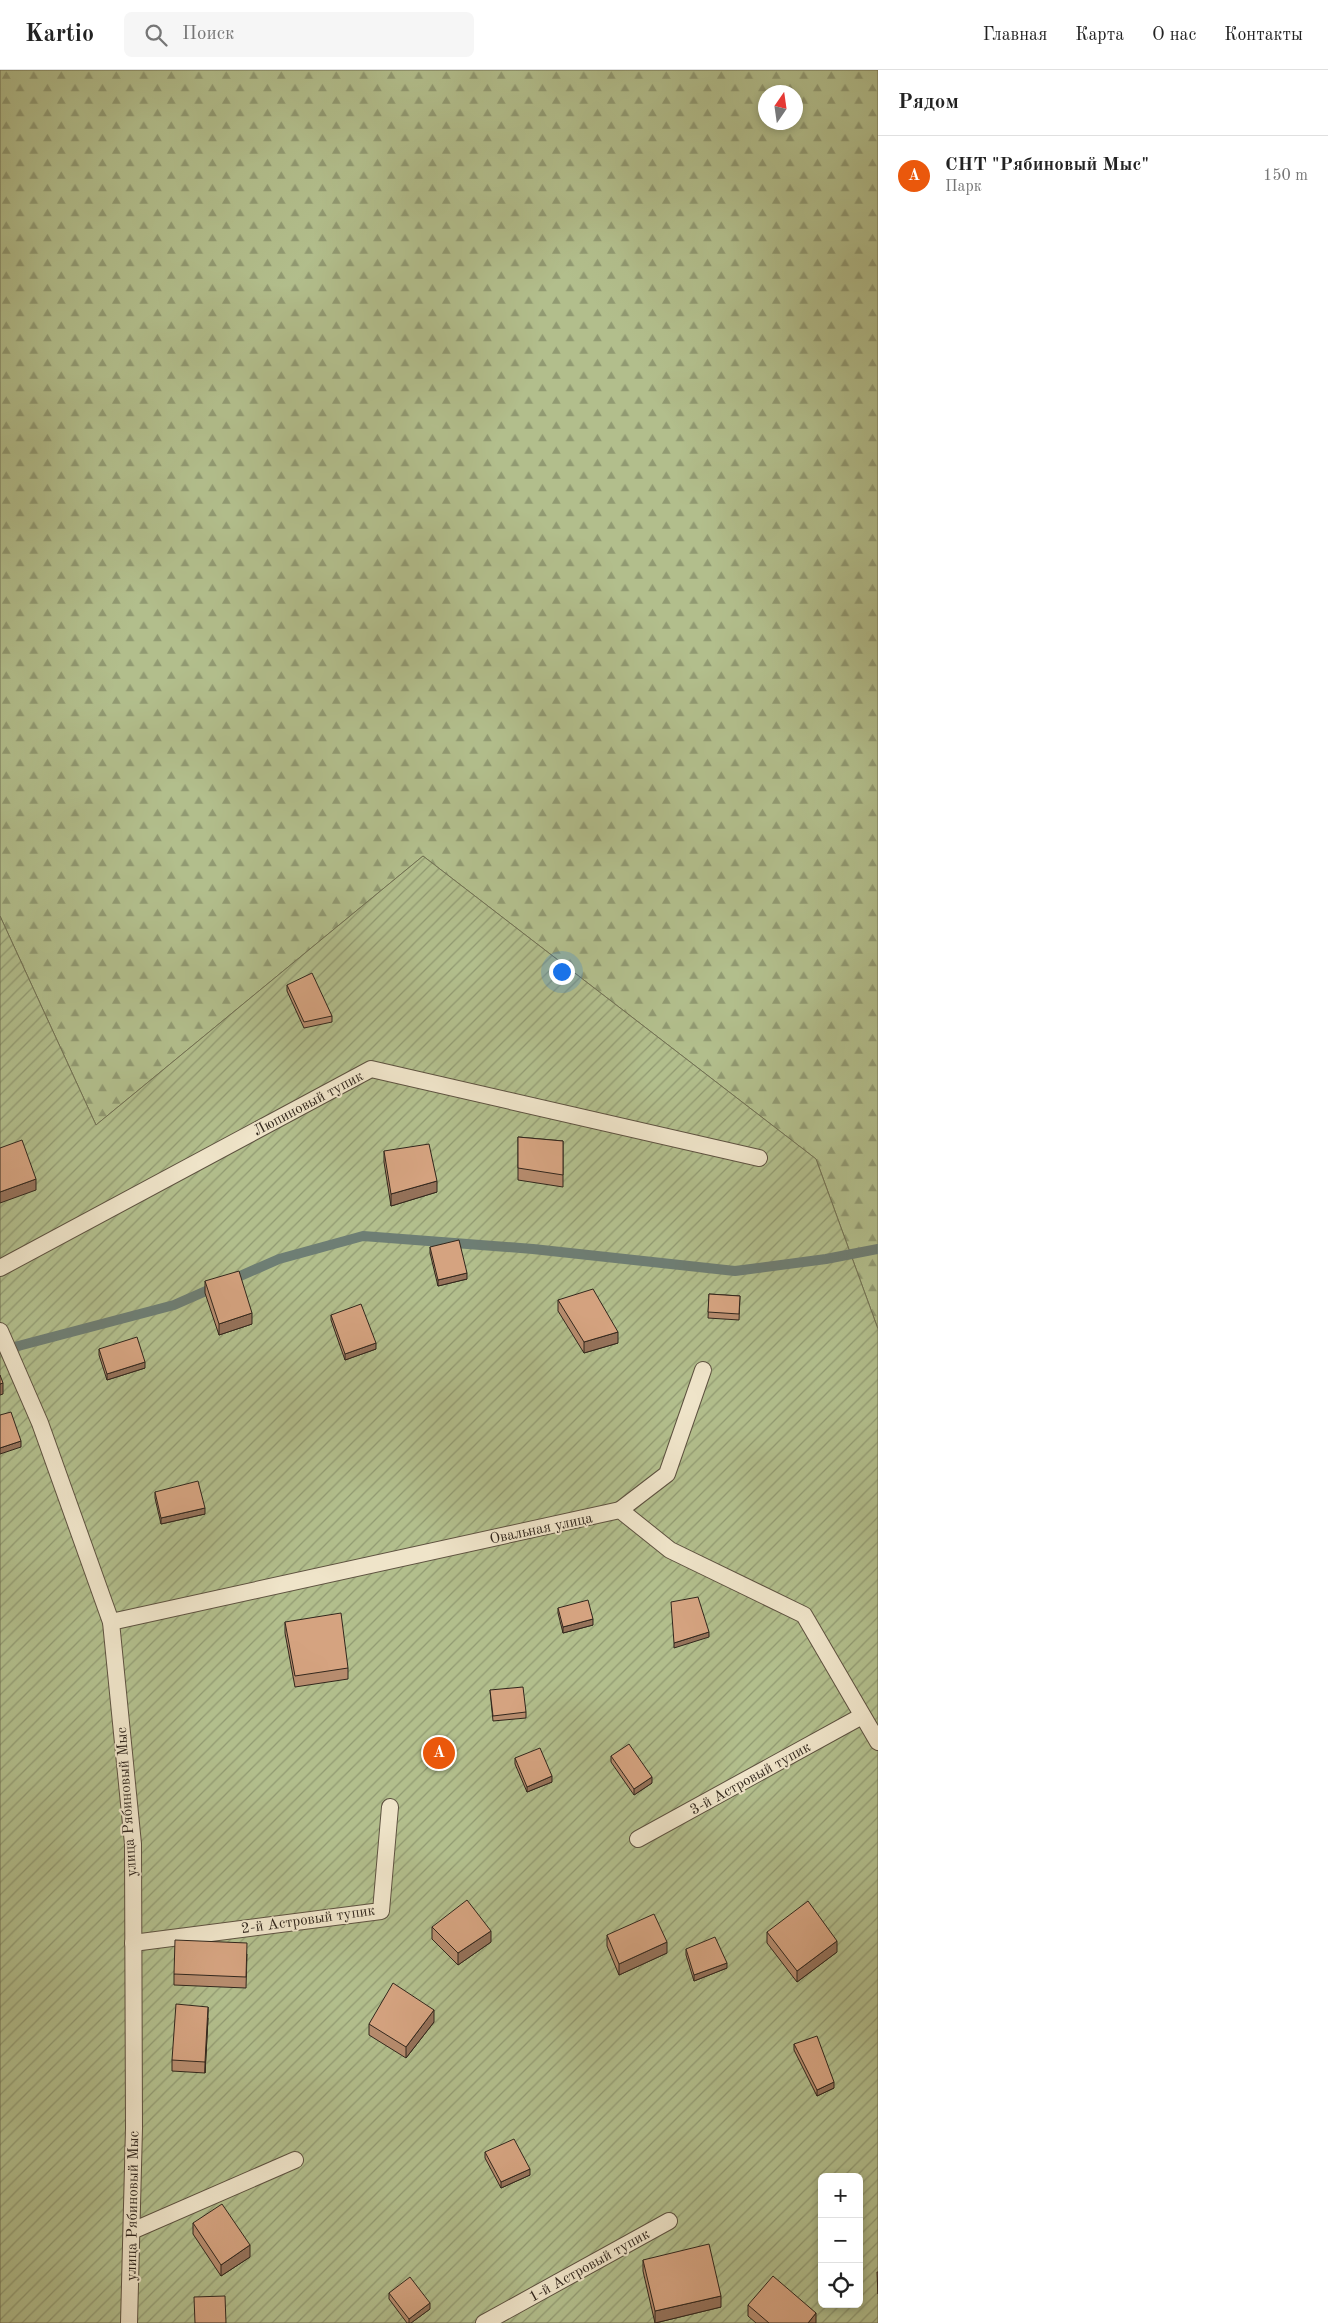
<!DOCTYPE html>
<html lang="ru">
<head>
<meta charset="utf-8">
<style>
	body { margin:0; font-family:"Old Standard TT",serif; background:#f6f6f6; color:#222 }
	.controls { position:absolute; right:15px; bottom:15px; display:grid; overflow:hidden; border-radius:8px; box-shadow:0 2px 8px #0003 }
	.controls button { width:45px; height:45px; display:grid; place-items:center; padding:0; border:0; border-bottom:1px solid #e0e0e0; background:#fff; color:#222; font:25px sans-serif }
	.compass { position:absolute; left:758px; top:15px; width:45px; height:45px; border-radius:50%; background:#fff; box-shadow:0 2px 8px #0003; rotate:13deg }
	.you { position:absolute; left:561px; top:901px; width:18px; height:18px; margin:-12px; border:4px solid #fff; border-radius:50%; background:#1a73e8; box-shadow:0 0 0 8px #1a73e833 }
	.badge { display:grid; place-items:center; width:32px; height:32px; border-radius:50%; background:#ea580c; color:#fff; font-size:16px; font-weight:700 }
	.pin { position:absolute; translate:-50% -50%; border:2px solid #fff; box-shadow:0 1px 5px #0006 }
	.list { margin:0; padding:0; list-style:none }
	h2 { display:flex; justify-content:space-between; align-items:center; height:65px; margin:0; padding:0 20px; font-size:21px }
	h2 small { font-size:16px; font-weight:400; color:#767676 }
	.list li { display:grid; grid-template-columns:32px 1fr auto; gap:15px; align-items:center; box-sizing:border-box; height:80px; padding:0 20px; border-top:1px solid #e0e0e0 }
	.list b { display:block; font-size:19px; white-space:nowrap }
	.list p { margin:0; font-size:16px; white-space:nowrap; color:#767676 }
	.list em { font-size:16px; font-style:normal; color:#767676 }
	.icon { flex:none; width:28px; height:28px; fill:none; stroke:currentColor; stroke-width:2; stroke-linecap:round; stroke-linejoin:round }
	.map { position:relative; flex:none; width:878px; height:2253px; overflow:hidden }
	header { display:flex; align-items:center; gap:30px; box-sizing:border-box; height:70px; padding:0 25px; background:#fff; border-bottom:1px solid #e0e0e0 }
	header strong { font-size:24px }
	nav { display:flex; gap:28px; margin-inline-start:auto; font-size:18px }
	.search { width:350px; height:45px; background:#f6f6f6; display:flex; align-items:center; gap:12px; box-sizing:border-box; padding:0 18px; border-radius:8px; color:#767676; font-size:19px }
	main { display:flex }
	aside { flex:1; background:#fff }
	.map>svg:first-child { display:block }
</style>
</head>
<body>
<header>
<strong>Kartio</strong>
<div class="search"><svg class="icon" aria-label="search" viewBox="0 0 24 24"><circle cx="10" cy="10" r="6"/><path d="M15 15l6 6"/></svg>Поиск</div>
<nav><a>Главная</a><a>Карта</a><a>О нас</a><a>Контакты</a></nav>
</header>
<main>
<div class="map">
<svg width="878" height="2253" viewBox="0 0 878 2253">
	<defs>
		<pattern id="forest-firs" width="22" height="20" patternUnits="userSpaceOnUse" patternTransform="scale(1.25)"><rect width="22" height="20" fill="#b2be8c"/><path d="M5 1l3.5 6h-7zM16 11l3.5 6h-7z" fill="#919a72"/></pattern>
		<pattern id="garden-furrows" width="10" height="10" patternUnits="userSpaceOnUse" patternTransform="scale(1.25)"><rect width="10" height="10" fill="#b2be8c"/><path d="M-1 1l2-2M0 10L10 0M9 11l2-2" fill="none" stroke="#919a72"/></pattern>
	</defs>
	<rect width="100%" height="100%" fill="#e6d6ac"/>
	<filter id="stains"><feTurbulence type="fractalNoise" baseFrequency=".004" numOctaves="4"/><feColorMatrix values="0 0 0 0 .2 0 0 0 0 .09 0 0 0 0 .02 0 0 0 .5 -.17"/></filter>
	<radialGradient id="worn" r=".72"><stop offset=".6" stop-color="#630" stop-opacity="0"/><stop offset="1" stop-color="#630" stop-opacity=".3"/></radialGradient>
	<path fill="url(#forest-firs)" stroke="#727254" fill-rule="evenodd" d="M0,0H878V1259L816,1089L423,786L96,1055L0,846ZM766,22H796V52H766Z"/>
	<path fill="url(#garden-furrows)" stroke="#727254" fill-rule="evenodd" d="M423,786L816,1089L878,1259V2253H0V846L96,1055ZM822,2107H859V2234H822Z"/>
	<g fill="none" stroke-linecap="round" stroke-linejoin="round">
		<path stroke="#6e7e74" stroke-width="10" d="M3,1280L174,1235L279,1189L363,1166L533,1179L735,1201L826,1189L878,1179"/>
		<defs>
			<g id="service">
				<path d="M0,1198L371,999L759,1088"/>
				<path d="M0,1261L40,1353L111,1552L133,1774L134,2058L129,2253"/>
				<path d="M620,1440L667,1404L703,1300"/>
				<path d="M111,1552L620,1440L670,1480L804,1545L878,1672"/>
				<path d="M638,1769L862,1646"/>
				<path d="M133,1873L381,1841L390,1737"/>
				<path d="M132,2161L295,2090"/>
				<path d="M484,2253L669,2151"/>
			</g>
		</defs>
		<use href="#service" stroke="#5e5240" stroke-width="18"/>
		<use href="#service" stroke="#efe4c9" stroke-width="16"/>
	</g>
	<g fill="#b78c6e" stroke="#31261c">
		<path d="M287,915L332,946V952L304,958L287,921Z"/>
		<path d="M518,1067L563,1071V1117L518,1110Z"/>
		<path d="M384,1081L437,1122L391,1136L384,1092Z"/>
		<path d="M430,1177L467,1209L438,1216L430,1183Z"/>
		<path d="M205,1211L252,1254L219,1265L205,1223Z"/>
		<path d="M709,1224L740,1226L739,1250L708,1248Z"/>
		<path d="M558,1230L618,1273L584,1283L558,1241Z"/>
		<path d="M331,1245L376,1279L345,1290L331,1250Z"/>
		<path d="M99,1279L145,1298L107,1310L99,1285Z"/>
		<path d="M155,1422L205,1444L161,1454L155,1428Z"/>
		<path d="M558,1538L593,1555L563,1563L558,1543Z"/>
		<path d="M285,1552L348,1598V1609L295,1617L285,1563Z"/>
		<path d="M490,1620L526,1642V1648L493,1651Z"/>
		<path d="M611,1686L652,1713L634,1725L611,1692Z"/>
		<path d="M515,1688L552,1712L527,1722L515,1694Z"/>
		<path d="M432,1857L491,1872L458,1895L432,1869Z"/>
		<path d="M767,1862L837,1882L797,1912L767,1873Z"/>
		<path d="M607,1865L667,1883L619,1905L607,1876Z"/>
		<path d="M686,1879L727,1898L694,1911L686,1885Z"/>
		<path d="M247,1884L246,1918L174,1915V1904Z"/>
		<path d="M208,1948L205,2003L172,2001V1990Z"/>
		<path d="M434,1952L406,1988L369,1965V1954Z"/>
		<path d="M794,1974L834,2018L817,2026L794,1980Z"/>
		<path d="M485,2082L530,2105L501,2118L485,2088Z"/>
		<path d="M193,2153L250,2187L221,2206L193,2164Z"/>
		<path d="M643,2190L721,2237L655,2253L643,2201Z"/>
		<path d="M389,2223L430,2239L411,2253H407L389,2229Z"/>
		<path d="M748,2235L816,2253H756L748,2246Z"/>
	</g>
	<g fill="#95725a" stroke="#31261c">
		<path d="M36,1109V1120L0,1133V1122Z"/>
		<path d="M437,1111V1122L391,1136V1124Z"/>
		<path d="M467,1203V1209L438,1216V1210Z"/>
		<path d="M252,1243V1254L219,1265V1254Z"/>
		<path d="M618,1262V1273L584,1283V1272Z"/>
		<path d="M376,1273V1279L345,1290V1284Z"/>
		<path d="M145,1292V1298L107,1310V1304Z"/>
		<path d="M3,1313V1324L0,1325V1314Z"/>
		<path d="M21,1371V1377L0,1384V1378Z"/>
		<path d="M205,1438V1444L161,1454V1448Z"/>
		<path d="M593,1549V1555L563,1563V1557Z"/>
		<path d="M709,1562V1567L674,1578V1573Z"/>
		<path d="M552,1706V1712L527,1722V1717Z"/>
		<path d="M652,1707V1713L634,1725V1719Z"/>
		<path d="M491,1861V1872L458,1895V1883Z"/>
		<path d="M837,1871V1882L797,1912V1901Z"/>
		<path d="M667,1872V1883L619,1905V1894Z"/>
		<path d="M727,1893V1898L694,1911V1905Z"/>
		<path d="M208,1937V1948L205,2003V1992Z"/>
		<path d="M434,1940V1952L406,1988V1977Z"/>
		<path d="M834,2012V2018L817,2026V2020Z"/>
		<path d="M530,2099V2105L501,2118V2112Z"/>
		<path d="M250,2175V2187L221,2206V2195Z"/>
		<path d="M721,2226V2237L655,2253V2241Z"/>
		<path d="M430,2233V2239L411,2253H409V2249Z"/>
		<path d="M816,2243V2253H808Z"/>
	</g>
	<g fill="#d5a380" stroke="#31261c">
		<path d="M312,903L332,946L304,952L287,915Z"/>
		<path d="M518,1067L563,1071V1105L518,1098Z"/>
		<path d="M22,1070L36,1109L0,1122V1078Z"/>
		<path d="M429,1074L437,1111L391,1124L384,1081Z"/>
		<path d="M459,1170L467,1203L438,1210L430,1177Z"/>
		<path d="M239,1201L252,1243L219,1254L205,1211Z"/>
		<path d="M593,1219L618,1262L584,1272L558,1230Z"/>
		<path d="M709,1224L740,1226L739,1244L708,1242Z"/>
		<path d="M361,1234L376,1273L345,1284L331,1245Z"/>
		<path d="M137,1267L145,1292L107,1304L99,1279Z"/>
		<path d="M0,1305L3,1313L0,1314Z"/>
		<path d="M11,1342L21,1371L0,1378V1345Z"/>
		<path d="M198,1411L205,1438L161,1448L155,1422Z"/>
		<path d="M698,1527L709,1562L674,1573L671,1532Z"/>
		<path d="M588,1530L593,1549L563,1557L558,1538Z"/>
		<path d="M341,1543L348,1598L295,1606L285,1552Z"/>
		<path d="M523,1617L526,1642L493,1646L490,1620Z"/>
		<path d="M629,1674L652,1707L634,1719L611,1686Z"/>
		<path d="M540,1678L552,1706L527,1717L515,1688Z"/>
		<path d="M467,1830L491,1861L458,1883L432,1857Z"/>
		<path d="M808,1831L837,1871L797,1901L767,1862Z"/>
		<path d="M654,1844L667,1872L619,1894L607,1865Z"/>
		<path d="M715,1867L727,1893L694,1905L686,1879Z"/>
		<path d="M175,1870L247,1873L246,1907L174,1904Z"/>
		<path d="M393,1913L434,1940L406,1977L369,1954Z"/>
		<path d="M176,1934L208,1937L205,1992L172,1990Z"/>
		<path d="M817,1966L834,2012L817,2020L794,1974Z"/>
		<path d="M514,2069L530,2099L501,2112L485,2082Z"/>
		<path d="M222,2134L250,2175L221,2195L193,2153Z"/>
		<path d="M709,2174L721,2226L655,2241L643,2190Z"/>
		<path d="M877,2202H878V2224Z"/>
		<path d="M773,2206L816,2243L808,2253H769L748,2235Z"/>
		<path d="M410,2207L430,2233L409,2249L389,2223Z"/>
		<path d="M225,2226L226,2253H195L194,2227Z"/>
	</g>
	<g text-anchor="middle" stroke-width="4" stroke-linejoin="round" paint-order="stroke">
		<g font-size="15" fill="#31261c" stroke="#efe4c9">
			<text transform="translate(308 1033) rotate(-28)" y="5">Люпиновый тупик</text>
			<text transform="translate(541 1458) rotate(-12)" y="5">Овальная улица</text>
			<text transform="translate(750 1708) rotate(-29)" y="5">3-й Астровый тупик</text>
			<text transform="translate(126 1732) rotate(-94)" y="5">улица Рябиновый Мыс</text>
			<text transform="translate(308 1849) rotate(-8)" y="5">2-й Астровый тупик</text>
			<text transform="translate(132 2136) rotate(-89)" y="5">улица Рябиновый Мыс</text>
			<text transform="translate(589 2195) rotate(-29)" y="5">1-й Астровый тупик</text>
		</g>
	</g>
	<rect width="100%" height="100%" filter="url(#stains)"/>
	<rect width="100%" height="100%" fill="url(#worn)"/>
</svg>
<div class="controls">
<button>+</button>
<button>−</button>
<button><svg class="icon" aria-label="locate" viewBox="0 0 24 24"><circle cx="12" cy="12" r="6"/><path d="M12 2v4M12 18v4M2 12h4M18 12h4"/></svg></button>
</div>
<svg class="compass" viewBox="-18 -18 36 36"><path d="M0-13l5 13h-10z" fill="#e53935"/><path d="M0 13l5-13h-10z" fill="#767676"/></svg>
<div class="you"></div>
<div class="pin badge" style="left:439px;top:1683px">A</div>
</div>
<aside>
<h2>Рядом<small></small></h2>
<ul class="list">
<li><span class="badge">A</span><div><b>СНТ &quot;Рябиновый Мыс&quot;</b><p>Парк</p></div><em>150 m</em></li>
</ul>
</aside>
</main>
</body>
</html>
